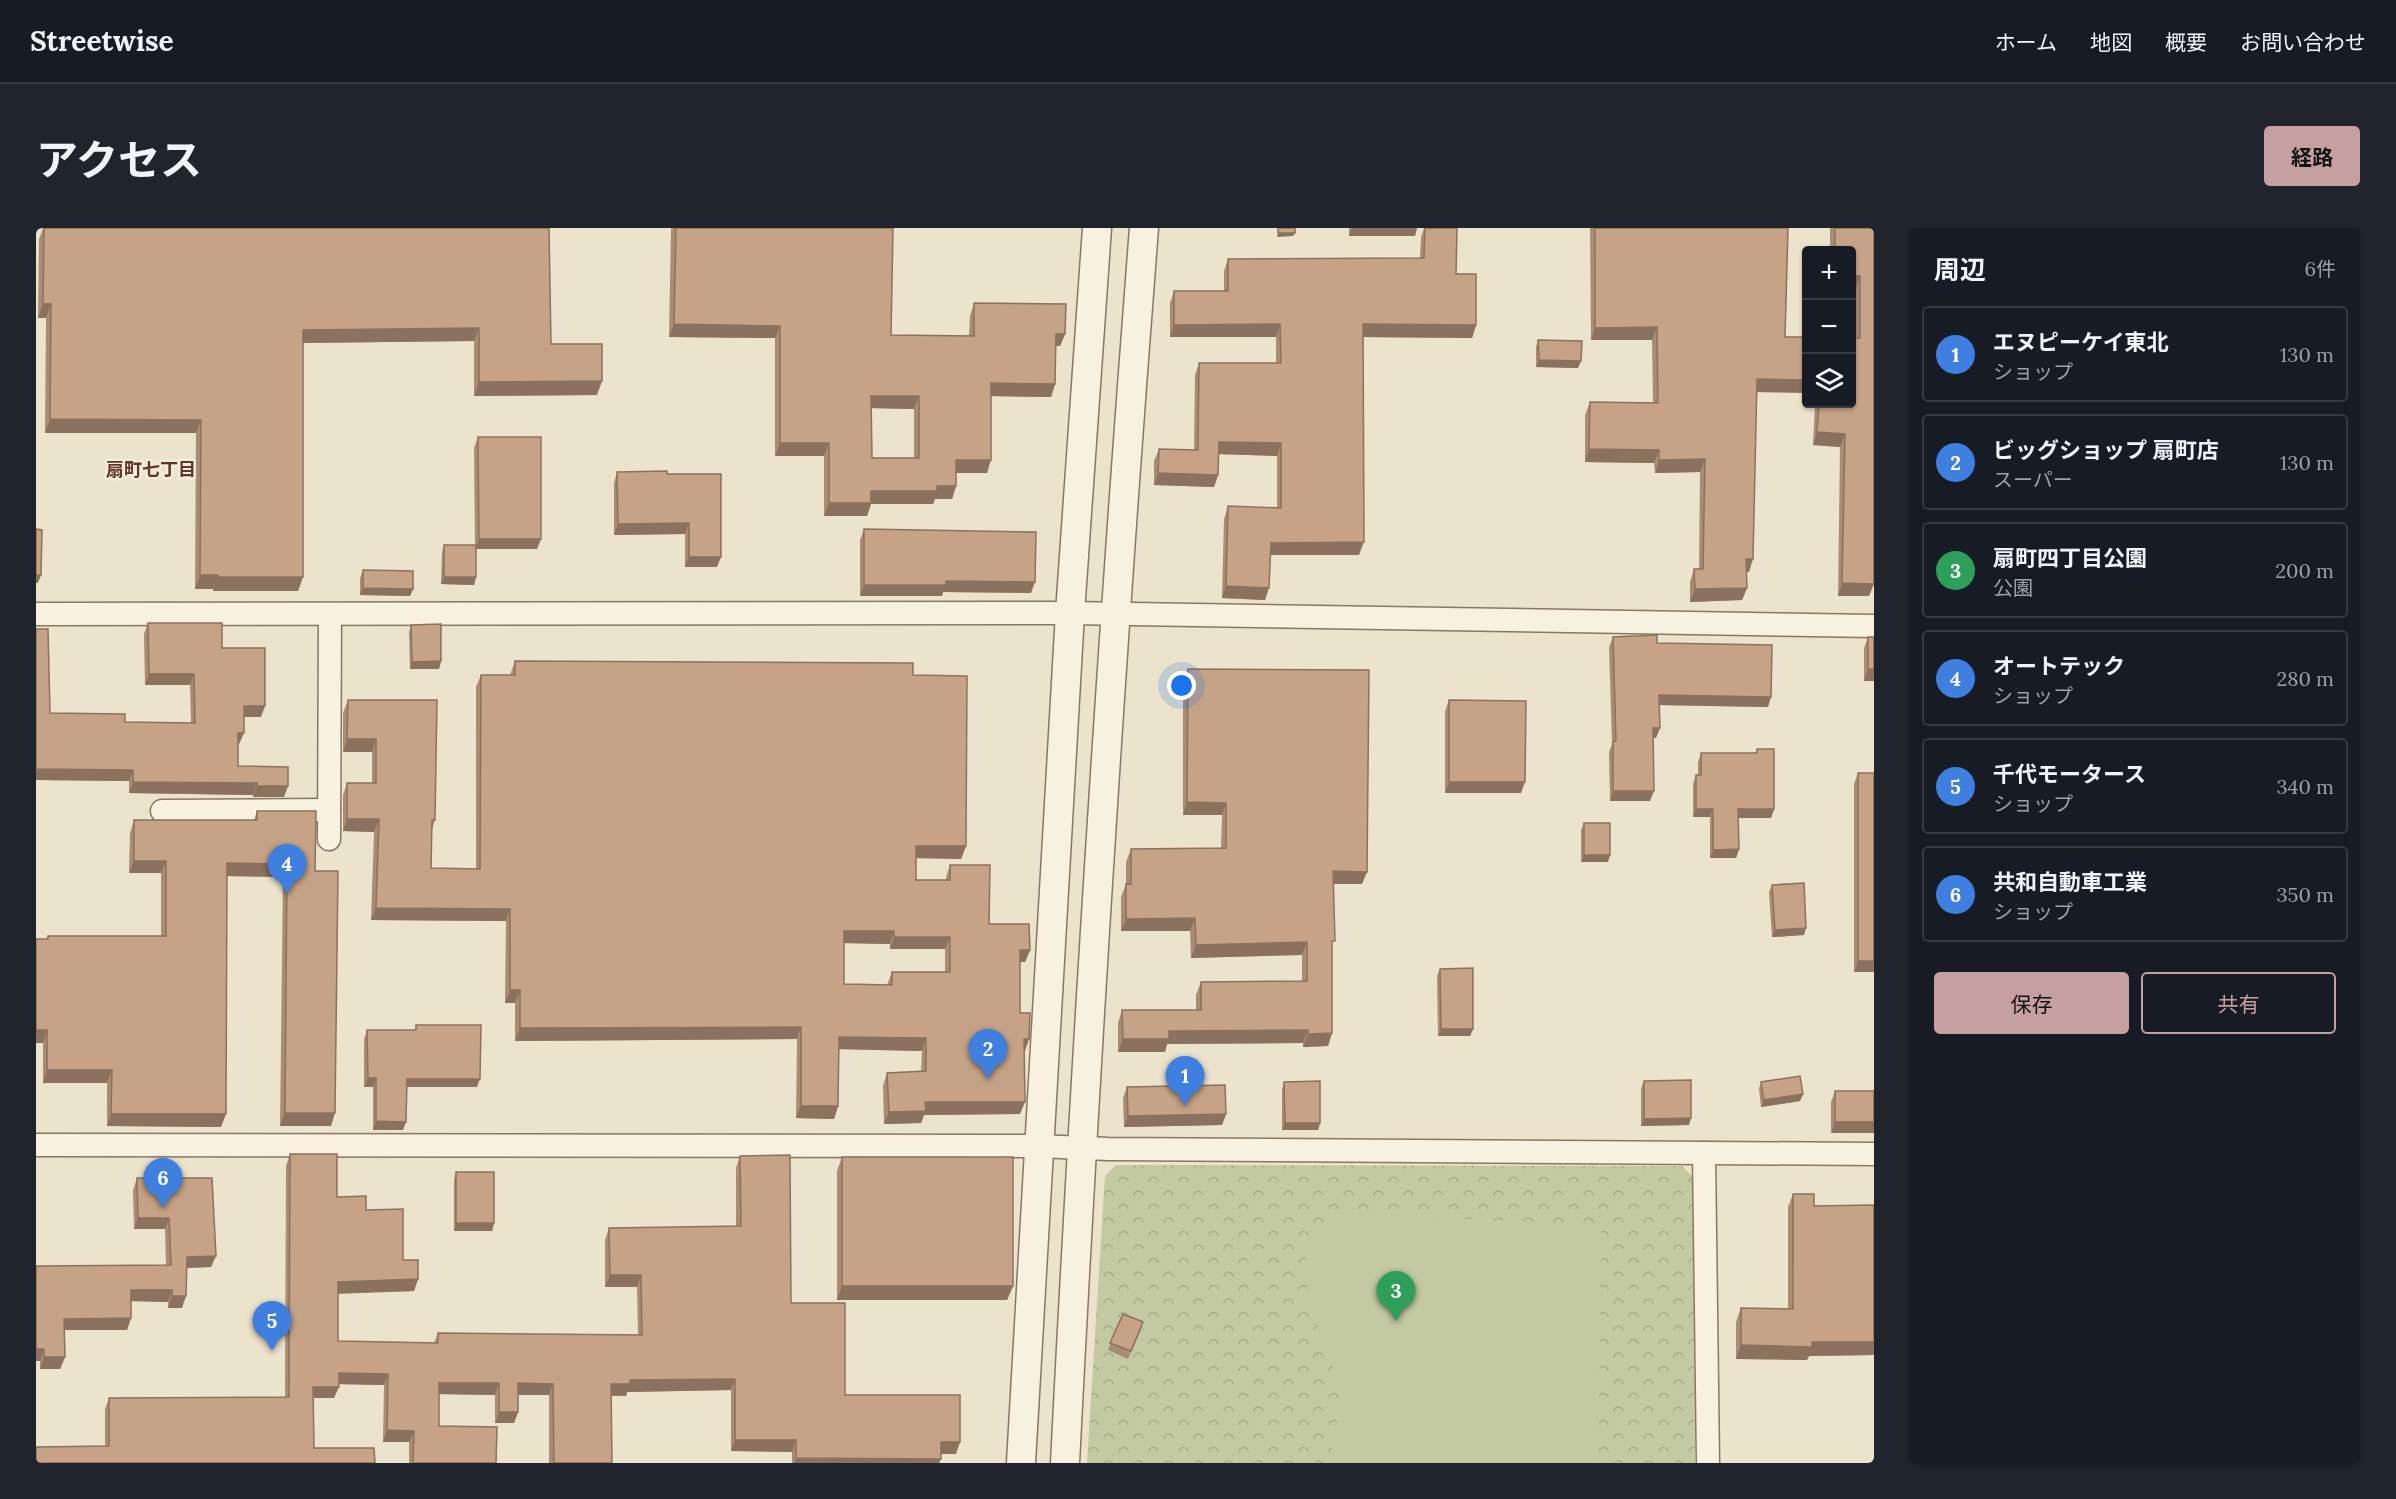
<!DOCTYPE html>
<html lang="ja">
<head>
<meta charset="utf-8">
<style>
	body { margin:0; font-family:Lora,"Noto Sans JP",serif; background:#20242c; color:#f1f3f6 }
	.controls { position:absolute; right:18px; top:18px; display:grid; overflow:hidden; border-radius:6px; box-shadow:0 2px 4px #0004 }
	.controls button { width:54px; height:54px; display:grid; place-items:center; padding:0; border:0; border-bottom:2px solid #363941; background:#171b24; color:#f1f3f6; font:30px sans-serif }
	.you { position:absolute; left:1146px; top:458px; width:21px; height:21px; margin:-15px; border:4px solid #fff; border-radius:50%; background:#1a73e8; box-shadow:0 0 0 9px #1a73e833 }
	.badge { display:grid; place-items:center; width:39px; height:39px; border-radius:50%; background:#c69fa0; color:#fff; font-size:20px; font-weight:700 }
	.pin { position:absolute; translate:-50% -50px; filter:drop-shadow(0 2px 3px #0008) }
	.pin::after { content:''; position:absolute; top:32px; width:21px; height:18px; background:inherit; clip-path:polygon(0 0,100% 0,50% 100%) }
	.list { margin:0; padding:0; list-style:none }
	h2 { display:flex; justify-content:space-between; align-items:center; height:78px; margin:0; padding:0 24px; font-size:26px }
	h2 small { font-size:20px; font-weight:400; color:#9ea1a6 }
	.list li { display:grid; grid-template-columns:39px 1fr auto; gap:18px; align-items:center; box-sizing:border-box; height:96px; margin:0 12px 12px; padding:0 12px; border:2px solid #363941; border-radius:6px }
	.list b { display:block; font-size:22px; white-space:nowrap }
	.list p { margin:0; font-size:20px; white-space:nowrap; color:#9ea1a6 }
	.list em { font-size:20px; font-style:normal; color:#9ea1a6 }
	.actions { display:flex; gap:12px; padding:18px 24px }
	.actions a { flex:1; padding:14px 0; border:2px solid #c69fa0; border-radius:6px; text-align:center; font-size:21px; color:#c69fa0 }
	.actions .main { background:#c69fa0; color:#111 }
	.icon { flex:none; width:33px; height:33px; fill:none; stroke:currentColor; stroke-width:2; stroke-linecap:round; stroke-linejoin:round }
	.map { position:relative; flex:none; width:1838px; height:1235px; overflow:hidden; border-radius:6px }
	header { display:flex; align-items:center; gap:36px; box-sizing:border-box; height:84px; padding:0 30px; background:#171b24; border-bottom:2px solid #363941 }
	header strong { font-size:28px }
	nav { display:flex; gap:33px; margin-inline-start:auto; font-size:21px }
	.intro { display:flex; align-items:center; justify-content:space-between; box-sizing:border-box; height:144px; padding:0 36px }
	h1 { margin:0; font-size:42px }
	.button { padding:15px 27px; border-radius:6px; background:#c69fa0; color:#111; font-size:21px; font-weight:700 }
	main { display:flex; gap:36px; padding:0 36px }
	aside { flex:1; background:#171b24; border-radius:6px; box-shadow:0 2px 4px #0004 }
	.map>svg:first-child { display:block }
</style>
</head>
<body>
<header>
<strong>Streetwise</strong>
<nav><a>ホーム</a><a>地図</a><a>概要</a><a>お問い合わせ</a></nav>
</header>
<div class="intro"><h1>アクセス</h1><a class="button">経路</a></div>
<main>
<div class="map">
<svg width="1838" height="1235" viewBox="0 0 1838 1235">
	<defs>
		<pattern id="park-crowns" width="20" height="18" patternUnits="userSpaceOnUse" patternTransform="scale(1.5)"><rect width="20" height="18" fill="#c3c9a1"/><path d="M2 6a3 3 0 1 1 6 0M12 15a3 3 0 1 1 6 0" fill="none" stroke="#a8ad8a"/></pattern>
	</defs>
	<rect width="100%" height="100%" fill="#ece3cc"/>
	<path fill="url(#park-crowns)" d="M1080,937L1646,938L1658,950L1659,1235H1051L1069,948Z"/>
	<path fill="#c3c9a1" d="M1316,985L1565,998L1563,1235H1291C1296,1215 1304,1193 1303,1172C1301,1125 1265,1077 1270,1033C1272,1018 1282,1004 1290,992Z"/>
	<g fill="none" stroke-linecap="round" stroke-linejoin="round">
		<defs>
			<g id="minor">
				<path d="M0,386L1034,385L1838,398"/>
				<path d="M126,583L293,582"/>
				<path d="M293,611L294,388"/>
				<path d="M0,917L1002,918L1072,921L1838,926"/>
				<path d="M1668,925L1672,1235"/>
			</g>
			<g id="tertiary">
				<path d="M985,1235L1034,385L1061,0"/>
				<path d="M1029,1235C1050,823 1076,411 1108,0"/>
			</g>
		</defs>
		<use href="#minor" stroke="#887761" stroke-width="25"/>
		<use href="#tertiary" stroke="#887761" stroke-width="31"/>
		<use href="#minor" stroke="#f7f1df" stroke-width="22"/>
		<use href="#tertiary" stroke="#f7f1df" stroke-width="28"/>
	</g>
	<g fill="#aa8c73" fill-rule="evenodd">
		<path d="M7,0H513L515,116L561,167L438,168V113L267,115V349L262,363H177V361H159L160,205H9L10,90H2L3,11Z"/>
		<path d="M635,0H857L855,107L933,108L934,88L938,75L1029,106L1024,118H1020L1019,156L1015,169L955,168L951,245H920V258L916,271H899L897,276H835L831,288H788V228H739V110L633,109ZM836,180L878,181V230H836Z"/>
		<path d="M1313,0H1381L1379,8H1313Z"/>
		<path d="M1388,0H1421L1420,46L1440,97L1436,110L1327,109L1323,327H1234L1229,372L1186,370L1188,291L1192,278L1241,280V228L1183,226L1182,247L1178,259L1118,257V233L1123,221L1158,222L1159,147L1163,135H1240V109H1134V75L1138,63H1188V43L1192,31L1384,30L1385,9Z"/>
		<path d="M1554,0H1752L1721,164L1713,344H1710L1711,360L1706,372L1654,374V354L1658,341H1663L1664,244L1619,245L1618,235L1549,234V187L1554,174L1617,175L1616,112H1555Z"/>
		<path d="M1794,0H1838L1833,368H1802L1804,219L1777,217L1779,176H1815L1820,110V60H1815V22H1794Z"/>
		<path d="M1502,112L1542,140L1500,139V119Z"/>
		<path d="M442,209L501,321H440V349L438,357L405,356L406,324L408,317H439L438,220Z"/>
		<path d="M581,244L631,246L681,339H649V306L578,307V255Z"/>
		<path d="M828,301L995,365L907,364L906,368H824V312Z"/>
		<path d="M327,342L377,361L374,368L324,367V350Z"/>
		<path d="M112,395L186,420L225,489H208L203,516H202V538L248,569H217V567L93,565V553L0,552V401L14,485L89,494L155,495L154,457H109L108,406Z"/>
		<path d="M375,397L405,433L403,441H374L373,404Z"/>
		<path d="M1577,409L1621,415L1732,479L1623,477L1620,510H1617L1614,573H1574L1573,524L1576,516L1573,419Z"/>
		<path d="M1832,409H1838V453H1828V420Z"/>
		<path d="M479,433L877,447L930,618L925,631L880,630V652H910V649L914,637L953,696L994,722L989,734H984V785L993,811L988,823L984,886L888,887L885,895L848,896L847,857L851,845L885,844L886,823L803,821L802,878L798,891L760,890L761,811L479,813V775H469L470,693L335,692L338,604L307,603V567L311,555H336V524H307V485L312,472L399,592L396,602L395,640L440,641V459L445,447H474ZM808,715L854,716V721H909V744H856L851,757L808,756Z"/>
		<path d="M1152,441L1326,656H1297L1296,722V805L1292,818L1267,819V815L1131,816L1129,824H1082V795L1086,782H1160V767L1165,754H1266V727L1155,730L1154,703H1085V669L1090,656V634L1095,621L1185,620L1186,587H1147V453Z"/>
		<path d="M1413,472L1485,565H1409V483Z"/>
		<path d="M1721,521L1738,581L1735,590H1702L1703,621L1700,630H1674V589H1657V556L1660,547H1662V534L1665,525H1720Z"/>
		<path d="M1822,545L1838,744H1818V556Z"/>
		<path d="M221,583L279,643L295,898H244L247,649L191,648L185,899L71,898V855H7V815H0L11,711L12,708H125V645H93L94,605L98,592H218Z"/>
		<path d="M1548,595L1572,634H1545V602Z"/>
		<path d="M1736,657L1768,707L1736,709L1733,664Z"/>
		<path d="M1404,741L1437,801L1434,808H1402L1401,748Z"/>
		<path d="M380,797L441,859H371L367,902H337V859H328V811L331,802H379Z"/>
		<path d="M1608,853L1653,897L1605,898V860Z"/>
		<path d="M1248,854L1284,895L1282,902H1246V861Z"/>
		<path d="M1725,854L1767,866L1764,873L1725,879L1723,861Z"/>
		<path d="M1091,859L1190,886L1186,897L1088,899L1087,870Z"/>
		<path d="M1799,863H1838L1795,905V874Z"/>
		<path d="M254,926L301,969L330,982L367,1032L382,1051L378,1063L302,1065V1113L398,1115L402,1105L602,1107L601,1059H569V1012L573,1000L700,999V940L704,928L755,1075L809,1167L920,1226H905L903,1235H756V1224L695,1223V1162L591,1164L590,1168H575L576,1235H513V1167H482V1184L478,1195H459V1167L403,1166V1198L460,1235H373V1214H347L348,1157L303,1156L298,1170H277L278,1220L69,1218V1181L73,1170L249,1169L250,938Z"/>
		<path d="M806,929L977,1058L971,1072H801V943Z"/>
		<path d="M420,944L458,995L456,1003H418V952Z"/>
		<path d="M101,950L175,1039L151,1040L146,1080H132V1074L95,1073V1090L91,1102H28L29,1129L24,1141H4V1133H0V1038L130,1037L129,1001H98L97,962Z"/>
		<path d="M1757,966L1778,978L1838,977V1127L1773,1128L1771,1132L1700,1131V1094L1705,1080L1752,1081V979Z"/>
		<path d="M1087,1086L1105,1102L1092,1131L1072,1122Z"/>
	</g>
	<g fill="#8b725e">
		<path d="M1316,0H1381L1379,8H1313Z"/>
		<path d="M1242,5H1259L1257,8L1241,9Z"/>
		<path d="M1815,48H1824L1820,60H1815Z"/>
		<path d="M7,76H15L10,90H2Z"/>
		<path d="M638,96L744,98L739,110L633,109Z"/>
		<path d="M1244,96L1240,109H1134L1138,97Z"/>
		<path d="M1327,96L1440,97L1436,110L1322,109Z"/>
		<path d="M1621,99L1616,112H1555L1559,100Z"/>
		<path d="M443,100L438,113L262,115L267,102Z"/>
		<path d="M1020,106H1029L1024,118H1015Z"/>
		<path d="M1503,132L1545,133L1542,140L1500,139Z"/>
		<path d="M1721,151L1770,152V165L1717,164Z"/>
		<path d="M566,153L561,167L438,168L443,154Z"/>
		<path d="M955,155L1019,156L1015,169L950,168Z"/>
		<path d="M835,168H883L878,181L831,180Z"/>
		<path d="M14,191L165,192L160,205H9Z"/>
		<path d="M1781,204L1809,206L1804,219L1777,217Z"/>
		<path d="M1183,214L1245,215L1241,228L1179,226Z"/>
		<path d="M744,215H793L788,228H739Z"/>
		<path d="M1553,221L1623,222L1618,235L1549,234Z"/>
		<path d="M1669,231L1664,244L1619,245L1623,232Z"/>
		<path d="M920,232H955L951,245H916Z"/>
		<path d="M1122,245L1182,247L1178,259L1118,257Z"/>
		<path d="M901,258H920L916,271H899L897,276H835L831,288H788L793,275L835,263Z"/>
		<path d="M653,295L649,306L578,307L582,296Z"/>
		<path d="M443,311H505L501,321H439Z"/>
		<path d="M1328,314L1323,327H1230L1235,315Z"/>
		<path d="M653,329H685L681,339H649Z"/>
		<path d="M1710,331H1717L1713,344H1705Z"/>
		<path d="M0,347H5L2,355H0Z"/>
		<path d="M164,347H182L177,361H159Z"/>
		<path d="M181,349H267L262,363H177Z"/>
		<path d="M408,349H440L438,357L405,356Z"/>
		<path d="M910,353L999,354L995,365L907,364L906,368H824L828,357Z"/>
		<path d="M1806,355L1838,356L1833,368H1802Z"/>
		<path d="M1190,358L1233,360L1229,372L1186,370Z"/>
		<path d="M327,360L377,361L374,368L324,367Z"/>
		<path d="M1711,360L1706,372L1654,374L1659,361Z"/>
		<path d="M405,433L403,441H374L376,434Z"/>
		<path d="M1832,441H1838V453H1828Z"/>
		<path d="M113,446H158L154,457H109Z"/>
		<path d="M1623,467L1735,469L1732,479L1619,477Z"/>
		<path d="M208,478H229L225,489H204Z"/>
		<path d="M1617,500H1624L1620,510H1613Z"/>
		<path d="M202,505H208L203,516H198Z"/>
		<path d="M311,511H340L336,524H307Z"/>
		<path d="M0,541L97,542L93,553L0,552Z"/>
		<path d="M97,554L221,555L217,567L93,565Z"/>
		<path d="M1413,554H1489L1485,565H1409Z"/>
		<path d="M221,558H252L248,569H217Z"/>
		<path d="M1577,563H1618L1614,573H1574Z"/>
		<path d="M1151,574L1190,575L1186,587H1147Z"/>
		<path d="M1660,581H1677L1674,589H1657Z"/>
		<path d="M1702,581H1738L1735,590H1699Z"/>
		<path d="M311,591H343L338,604L307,603Z"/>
		<path d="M880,618H930L925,631L876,630Z"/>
		<path d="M1703,621L1700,630H1674L1677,622Z"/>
		<path d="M1548,627H1574L1572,634H1545Z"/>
		<path d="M98,633H130L125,645H93Z"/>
		<path d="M191,635L251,636L247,649L186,648Z"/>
		<path d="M1297,643L1331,644L1326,656H1292Z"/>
		<path d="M340,680L474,681L470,693L335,692Z"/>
		<path d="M1159,690L1154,703H1085L1090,691Z"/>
		<path d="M1770,700L1768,707L1736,709L1739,702Z"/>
		<path d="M808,703H858L854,716L803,715Z"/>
		<path d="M858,709H914L909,721H854Z"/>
		<path d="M1271,714L1266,727L1155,730L1160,717Z"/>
		<path d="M984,722H994L989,734H979Z"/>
		<path d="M1822,733H1838V744H1818Z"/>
		<path d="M474,762H484L479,775H469Z"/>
		<path d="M765,799L761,811L479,813L484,800Z"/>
		<path d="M1405,801H1437L1434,808H1402Z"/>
		<path d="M0,802H11L7,815H0Z"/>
		<path d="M1272,802L1267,815L1131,816L1129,824H1082L1087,811L1133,803Z"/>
		<path d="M1296,805L1292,818L1267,819L1272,806Z"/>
		<path d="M803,809L890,810L886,823L798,821Z"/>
		<path d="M988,811H993L989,823H983Z"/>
		<path d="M11,842H76L71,855H7Z"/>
		<path d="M332,850H340L337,859H328Z"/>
		<path d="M371,851H444L441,859H368Z"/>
		<path d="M1767,866L1764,873L1725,879L1728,872Z"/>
		<path d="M889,874H989L984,886L888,887L885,895L848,896L853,884Z"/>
		<path d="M765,878H802L798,891L760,890Z"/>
		<path d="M249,885H299L295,898H244Z"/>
		<path d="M75,886H190L185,899L71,898Z"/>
		<path d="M1190,886L1186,897L1088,899L1092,888Z"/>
		<path d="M1655,890L1653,897L1605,898L1608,891Z"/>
		<path d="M340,893L370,894L367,902H337Z"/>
		<path d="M1799,894H1838V905H1795Z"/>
		<path d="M1249,895H1284L1282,902H1246Z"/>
		<path d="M102,990H133L129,1001H98Z"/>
		<path d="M420,995H458L456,1003H418Z"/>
		<path d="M180,1028L175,1039L147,1040L151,1029Z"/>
		<path d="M574,1047H605L601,1059H569Z"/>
		<path d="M382,1051L378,1063L298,1066L302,1054Z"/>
		<path d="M806,1058H977L971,1072H801Z"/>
		<path d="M95,1062H136L132,1074L91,1073Z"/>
		<path d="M136,1068H150L146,1080H132Z"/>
		<path d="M95,1090L91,1102H24L28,1091Z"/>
		<path d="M1776,1114H1838V1127L1773,1128L1771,1132L1700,1131L1705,1117Z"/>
		<path d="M0,1121H8L4,1133H0Z"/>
		<path d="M8,1129H29L24,1141H4Z"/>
		<path d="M303,1145L352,1146L348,1157L298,1156Z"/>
		<path d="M699,1151L695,1162L591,1164L590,1168L571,1167L575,1156L594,1152Z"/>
		<path d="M403,1155H463L459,1167L399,1166Z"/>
		<path d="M482,1155L517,1156L513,1167H478Z"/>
		<path d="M277,1159H303L298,1170H273Z"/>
		<path d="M463,1184H482L478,1195H459Z"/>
		<path d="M351,1202L378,1203L373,1214H347Z"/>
		<path d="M699,1212H760L756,1224L695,1223Z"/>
		<path d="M905,1214H924L920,1226H901Z"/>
		<path d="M760,1230L905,1231L903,1235H758Z"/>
	</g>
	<g fill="#c6a386" stroke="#8b725e" stroke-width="1.5" fill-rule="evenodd">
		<path d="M8,0H513L515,116H566V153L443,154V100L267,102V349H181L182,347H164L165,192L14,191L15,76H7Z"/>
		<path d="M640,0H857L855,107L938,108V75L1030,76L1029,106H1020L1019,156L955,155V232H920V258H901V263H835V275H793V215H744V98L638,96ZM835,168H883V230H836Z"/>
		<rect x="1242" y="0" width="17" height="5"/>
		<path d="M1389,0H1421L1420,46H1440V97L1327,96L1328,314L1235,315L1233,360L1190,358L1192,278L1245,280V215L1183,214L1182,247L1122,245L1123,221L1162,222L1163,135H1245L1244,96L1138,97V63H1192V31L1388,30Z"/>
		<path d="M1559,0H1752L1749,109H1770V152L1721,151L1717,331H1710L1711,360L1659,361L1658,341H1667L1669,231L1623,232V222L1553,221L1554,174L1622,175L1621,99L1559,100Z"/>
		<path d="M1799,0H1838V356L1806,355L1809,206L1781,204L1783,176H1815V110H1824V48H1815V22H1799Z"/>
		<path d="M1502,112L1546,113L1545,133L1503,132Z"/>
		<path d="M442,209H505V311H443Z"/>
		<path d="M631,243V246H685V329H653V295L582,296L581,244Z"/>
		<path d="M0,301L6,302L5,347H0Z"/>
		<path d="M828,301L1000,304L999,354L910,353V357H828Z"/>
		<rect x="408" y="317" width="32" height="32"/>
		<path d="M327,342L377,343V361L327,360Z"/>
		<path d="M112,395H186V420H229V478H208V505H202V538L252,539V558H221V555L97,554V542L0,541V401H12L14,485L89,486V494L159,495L158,446H113Z"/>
		<path d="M405,396V433L376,434L375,397Z"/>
		<path d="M1621,407V415L1736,417L1735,469L1623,467L1624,500H1617L1618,563H1577V514L1580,513L1577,409Z"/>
		<rect x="1832" y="409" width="6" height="32"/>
		<path d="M479,433L877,435V447L931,448L930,618H880V652H914V637H954L953,696H993L994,722H984V785H994L993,811H988L989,874H889L890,883L853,884L851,845L890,843V810L803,809L802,878H765V799L484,800V762H474V681L340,680L343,591H311V555H340V511H311L312,472H401L399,592H396L395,640L444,641L445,447H479ZM808,703H858V709H914V744H856V757L808,756Z"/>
		<path d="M1152,441L1333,442L1331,644L1297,643L1299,713H1296V805L1272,806V802L1133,803V811H1087L1086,782H1165V754L1271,753V714L1160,717L1159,690L1090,691V656H1095V621L1190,620V575L1151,574Z"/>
		<path d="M1413,472L1490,473L1489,554H1413Z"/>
		<path d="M1721,521H1738V581H1702L1703,621L1677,622V581H1660V547H1665V525H1721Z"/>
		<rect x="1822" y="545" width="16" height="188"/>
		<path d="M221,583H280L279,643H302L299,885H249L251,636L191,635L190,886H75L76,842H11V802H0V711H12V708H130V633H98V592H221Z"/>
		<rect x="1548" y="595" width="26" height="32"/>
		<path d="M1768,655L1770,700L1739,702L1736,657Z"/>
		<path d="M1437,740V801H1405L1404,741Z"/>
		<path d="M380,797H445L444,851H371L370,894L340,893V850H332L331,802H380Z"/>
		<path d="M1764,848L1767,866L1728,872L1725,854Z"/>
		<path d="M1655,852V890L1608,891V853Z"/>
		<path d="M1284,853V895H1249L1248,854Z"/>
		<path d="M1189,857L1190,886L1092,888L1091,859Z"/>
		<rect x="1799" y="863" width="39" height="31"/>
		<path d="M254,926H301V969L330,968V982L367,981V1032H382V1051L302,1054V1113L402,1115V1105L606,1107L605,1047H574L573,1000L705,998L704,928L754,927L755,1075H809V1167H924V1214H905V1231L760,1230V1212H699V1151L594,1152V1156H575L576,1235H518L517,1156L482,1155V1184H463V1155H403V1198L461,1199L460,1235H377L378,1203L351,1202L352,1146L303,1145V1159H277L278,1220H338L339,1235H0V1219L73,1218V1170L253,1169Z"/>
		<rect x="806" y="929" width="171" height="129"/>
		<rect x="420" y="944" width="38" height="51"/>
		<path d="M101,950H176L180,1028L151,1029L150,1068H136V1062H95V1090L28,1091L29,1129H8V1121H0V1038L135,1037L133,990H102Z"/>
		<path d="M1757,966H1778V978L1838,977V1114H1776V1119L1705,1117V1080L1757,1081Z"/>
		<path d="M1087,1086L1107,1094L1095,1123L1074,1115Z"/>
	</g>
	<g text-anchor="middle" stroke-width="5" stroke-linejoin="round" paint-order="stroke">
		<g font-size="18" font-weight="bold" fill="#633526" stroke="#f4eddb">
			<text x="115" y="248">扇町七丁目</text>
		</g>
	</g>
</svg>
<div class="controls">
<button>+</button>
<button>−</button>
<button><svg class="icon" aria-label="layers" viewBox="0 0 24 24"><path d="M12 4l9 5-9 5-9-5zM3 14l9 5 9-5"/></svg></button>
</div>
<div class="you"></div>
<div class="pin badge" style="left:1149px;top:878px;background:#3f7fe0">1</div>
<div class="pin badge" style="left:952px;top:851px;background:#3f7fe0">2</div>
<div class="pin badge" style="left:1360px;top:1093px;background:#2e9e5b">3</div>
<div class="pin badge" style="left:251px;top:666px;background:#3f7fe0">4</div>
<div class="pin badge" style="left:236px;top:1123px;background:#3f7fe0">5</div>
<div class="pin badge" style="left:127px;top:980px;background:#3f7fe0">6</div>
</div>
<aside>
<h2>周辺<small>6件</small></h2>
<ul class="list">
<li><span class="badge" style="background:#3f7fe0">1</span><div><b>エヌピーケイ東北</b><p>ショップ</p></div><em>130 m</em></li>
<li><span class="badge" style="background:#3f7fe0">2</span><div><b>ビッグショップ 扇町店</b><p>スーパー</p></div><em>130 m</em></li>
<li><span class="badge" style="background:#2e9e5b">3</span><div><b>扇町四丁目公園</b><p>公園</p></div><em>200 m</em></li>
<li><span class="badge" style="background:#3f7fe0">4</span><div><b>オートテック</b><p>ショップ</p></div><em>280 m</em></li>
<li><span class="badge" style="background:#3f7fe0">5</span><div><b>千代モータース</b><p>ショップ</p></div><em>340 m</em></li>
<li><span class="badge" style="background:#3f7fe0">6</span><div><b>共和自動車工業</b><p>ショップ</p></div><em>350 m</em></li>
</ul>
<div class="actions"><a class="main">保存</a><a>共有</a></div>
</aside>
</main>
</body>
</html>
